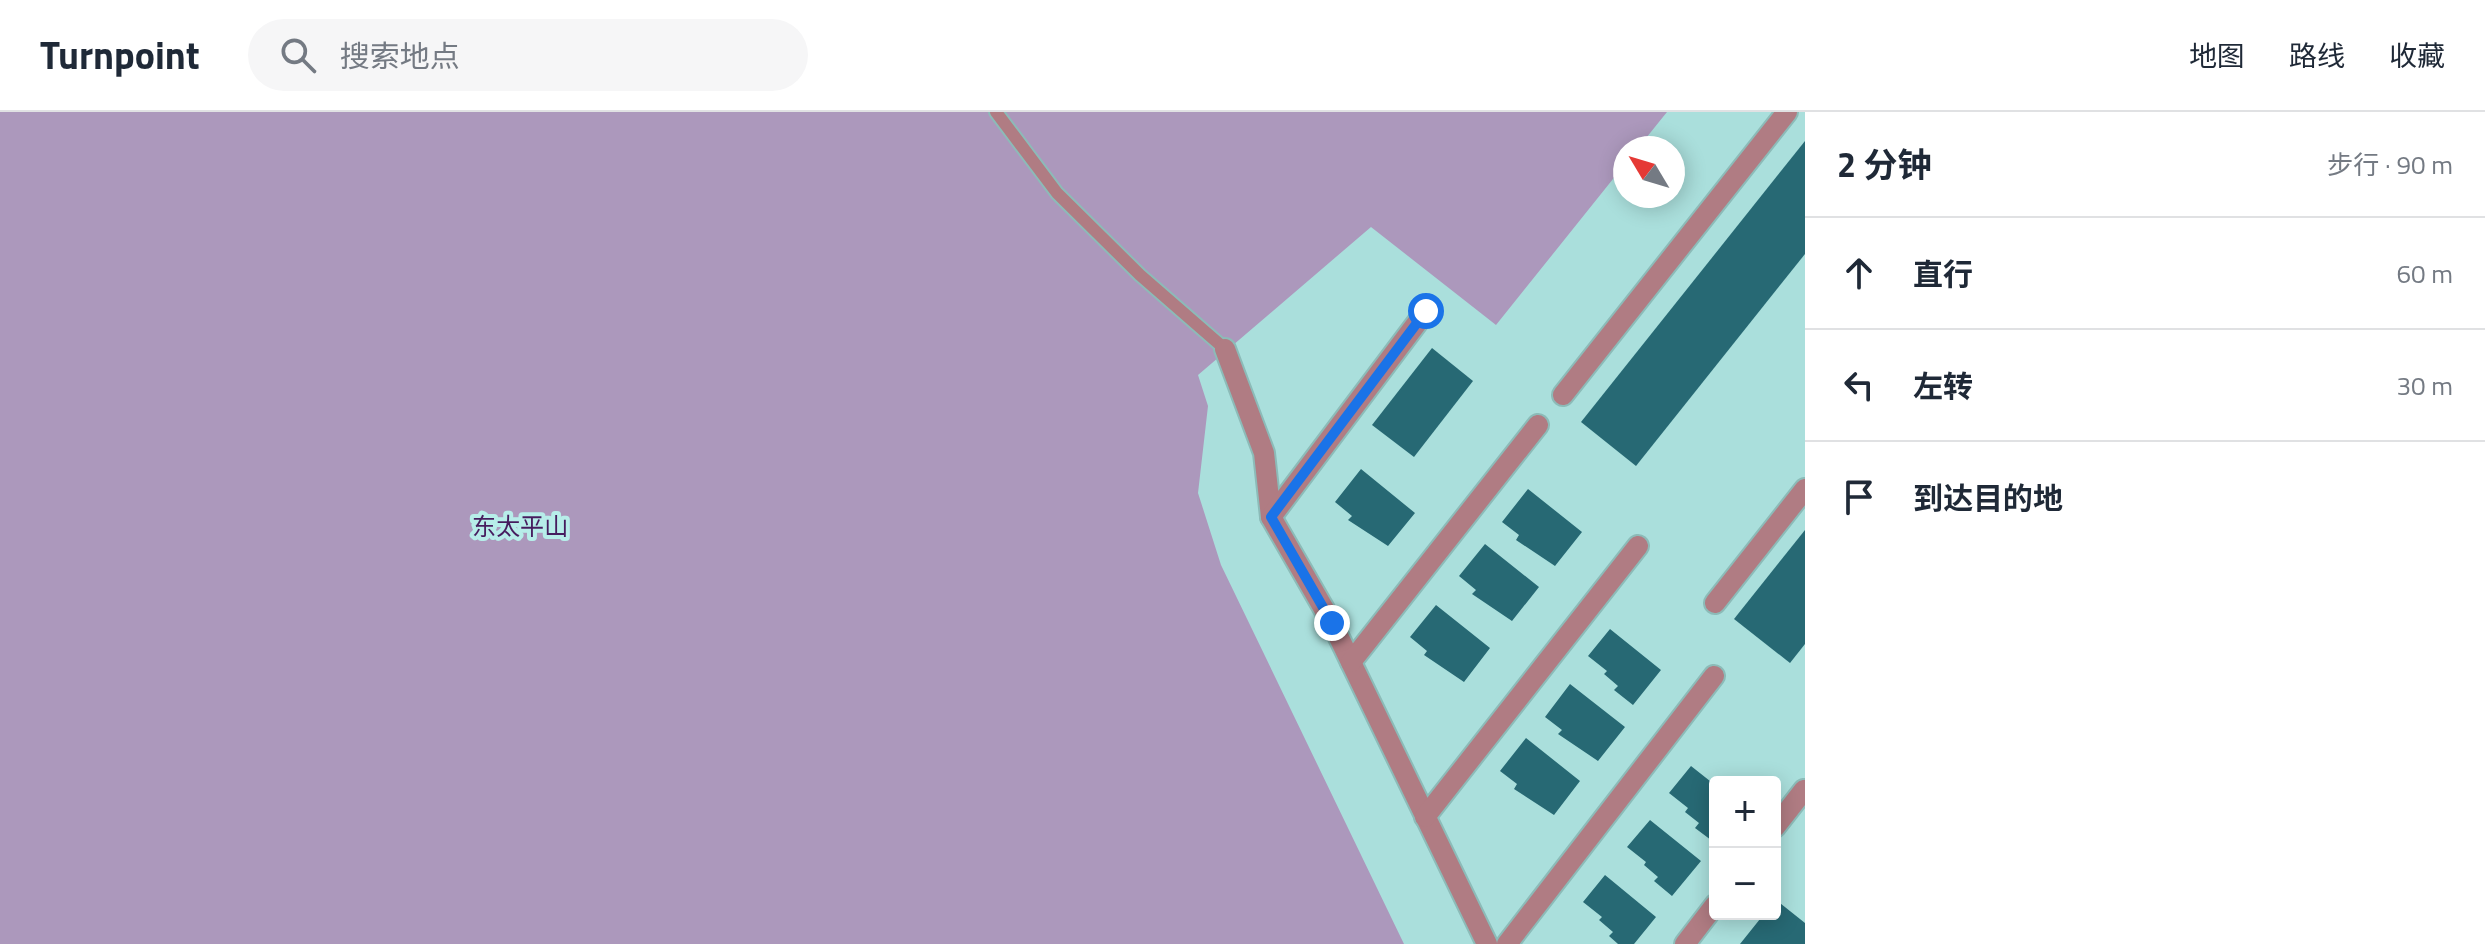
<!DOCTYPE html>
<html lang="zh">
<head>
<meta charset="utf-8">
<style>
	body { margin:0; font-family:"Titillium Web","Noto Sans SC",sans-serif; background:#f6f6f7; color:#1f2937 }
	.controls { position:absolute; right:24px; bottom:24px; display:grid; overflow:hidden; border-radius:8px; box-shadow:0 4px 20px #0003 }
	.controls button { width:72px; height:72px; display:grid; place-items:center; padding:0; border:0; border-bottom:2px solid #e0e1e3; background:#fff; color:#1f2937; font:40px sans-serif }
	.compass { position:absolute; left:1613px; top:24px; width:72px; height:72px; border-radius:50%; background:#fff; box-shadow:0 4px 20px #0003; rotate:308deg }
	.stop { position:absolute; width:24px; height:24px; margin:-18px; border:6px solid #1a73e8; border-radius:50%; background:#fff }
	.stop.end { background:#1a73e8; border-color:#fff; box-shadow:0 2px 8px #0008 }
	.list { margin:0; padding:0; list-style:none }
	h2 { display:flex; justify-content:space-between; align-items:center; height:104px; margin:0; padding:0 32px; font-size:34px }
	h2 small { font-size:26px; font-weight:400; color:#747a83 }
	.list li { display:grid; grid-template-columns:52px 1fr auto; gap:24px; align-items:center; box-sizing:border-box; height:112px; padding:0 32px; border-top:2px solid #e0e1e3 }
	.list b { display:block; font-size:30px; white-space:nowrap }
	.list em { font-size:26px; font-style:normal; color:#747a83 }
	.icon { flex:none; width:44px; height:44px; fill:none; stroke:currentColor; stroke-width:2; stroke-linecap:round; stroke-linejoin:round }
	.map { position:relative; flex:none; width:1805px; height:832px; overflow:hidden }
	header { display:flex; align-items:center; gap:48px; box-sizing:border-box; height:112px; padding:0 40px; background:#fff; border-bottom:2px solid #e0e1e3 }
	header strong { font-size:38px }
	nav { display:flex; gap:44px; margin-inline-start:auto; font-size:28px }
	.search { width:560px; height:72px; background:#f6f6f7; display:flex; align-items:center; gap:20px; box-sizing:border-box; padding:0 28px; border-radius:44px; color:#747a83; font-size:30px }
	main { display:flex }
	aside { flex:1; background:#fff }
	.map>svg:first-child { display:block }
</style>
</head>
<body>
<header>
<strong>Turnpoint</strong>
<div class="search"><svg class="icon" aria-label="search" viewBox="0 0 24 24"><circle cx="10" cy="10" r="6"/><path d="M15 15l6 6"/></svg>搜索地点</div>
<nav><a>地图</a><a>路线</a><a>收藏</a></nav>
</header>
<main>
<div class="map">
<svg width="1805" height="832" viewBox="0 0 1805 832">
	<rect width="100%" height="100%" fill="#aadfdc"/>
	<path fill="#ac98bc" d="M0,0H1667L1638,36H1625V52L1496,213L1371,115L1198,263L1208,294L1198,381L1221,453L1404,832H0Z"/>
	<g fill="#276974">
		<path d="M1805,29V142L1636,354L1581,310Z"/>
		<path d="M1432,236L1473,269L1414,345L1372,313Z"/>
		<path d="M1361,357L1415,401L1388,434L1348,408L1352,404L1335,390Z"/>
		<path d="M1528,377L1582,420L1555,454L1516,428L1519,423L1502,410Z"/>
		<path d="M1805,418V532L1790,551L1734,507Z"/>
		<path d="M1485,432L1539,475L1512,509L1472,482L1476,478L1459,464Z"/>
		<path d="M1436,493L1490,536L1464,570L1424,543L1427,539L1410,525Z"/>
		<path d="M1610,517L1661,558L1633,593L1614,578L1618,574L1604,562L1607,559L1588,544Z"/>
		<path d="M1570,572L1625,615L1598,649L1558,622L1562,618L1545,605Z"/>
		<path d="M1526,626L1580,669L1554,703L1514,677L1517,672L1500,659Z"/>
		<path d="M1691,654L1715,673V731L1695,716L1699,711L1685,700L1688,696L1669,681Z"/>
		<path d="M1650,708L1701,749L1672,784L1654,769L1658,765L1644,753L1646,750L1627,735Z"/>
		<path d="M1605,763L1656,805L1634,832H1618L1609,824L1613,820L1599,808L1602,805L1583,790Z"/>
		<path d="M1775,787L1805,811V832H1740L1764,802H1775Z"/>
	</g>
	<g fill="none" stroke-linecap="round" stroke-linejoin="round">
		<defs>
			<path id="service" d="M996,0L1057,81L1140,163L1225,237"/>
			<g id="minor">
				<path d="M1225,237L1264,341L1271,405L1332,511L1487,832"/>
				<path d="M1563,283L1787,0"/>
				<path d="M1271,405L1426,199"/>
				<path d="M1715,491L1805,377"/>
				<path d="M1351,550L1538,313"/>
				<path d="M1425,705L1638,434"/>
				<path d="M1775,715L1804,678"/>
				<path d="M1507,832L1714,564"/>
				<path d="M1685,832L1715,793"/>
			</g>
		</defs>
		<use href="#service" stroke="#8cbbb8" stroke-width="16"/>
		<use href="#minor" stroke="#8cbbb8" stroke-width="24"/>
		<use href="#service" stroke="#b07c83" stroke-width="12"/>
		<use href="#minor" stroke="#b07c83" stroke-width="20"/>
	</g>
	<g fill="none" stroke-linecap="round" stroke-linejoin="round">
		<path stroke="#1a73e8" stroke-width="10" d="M1332,511L1271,405L1426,199"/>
	</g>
	<g text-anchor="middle" stroke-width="8" stroke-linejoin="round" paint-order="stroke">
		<g font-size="24" fill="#461c5e" stroke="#b7ede9">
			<text x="520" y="423">东太平山</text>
		</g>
	</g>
</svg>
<div class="controls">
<button>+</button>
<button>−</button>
</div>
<svg class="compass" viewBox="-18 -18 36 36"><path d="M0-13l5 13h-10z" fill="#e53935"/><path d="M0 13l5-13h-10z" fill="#747a83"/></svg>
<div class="stop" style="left:1426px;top:199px"></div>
<div class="stop end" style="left:1332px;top:511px"></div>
</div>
<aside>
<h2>2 分钟<small>步行 · 90 m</small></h2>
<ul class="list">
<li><svg class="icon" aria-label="ahead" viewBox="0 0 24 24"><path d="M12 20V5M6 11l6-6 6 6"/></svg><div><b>直行</b></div><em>60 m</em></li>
<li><svg class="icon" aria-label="left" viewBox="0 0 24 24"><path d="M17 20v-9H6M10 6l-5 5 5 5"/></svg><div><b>左转</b></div><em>30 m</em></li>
<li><svg class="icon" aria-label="arrive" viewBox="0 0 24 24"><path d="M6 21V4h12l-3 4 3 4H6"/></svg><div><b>到达目的地</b></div></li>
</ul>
</aside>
</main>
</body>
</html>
